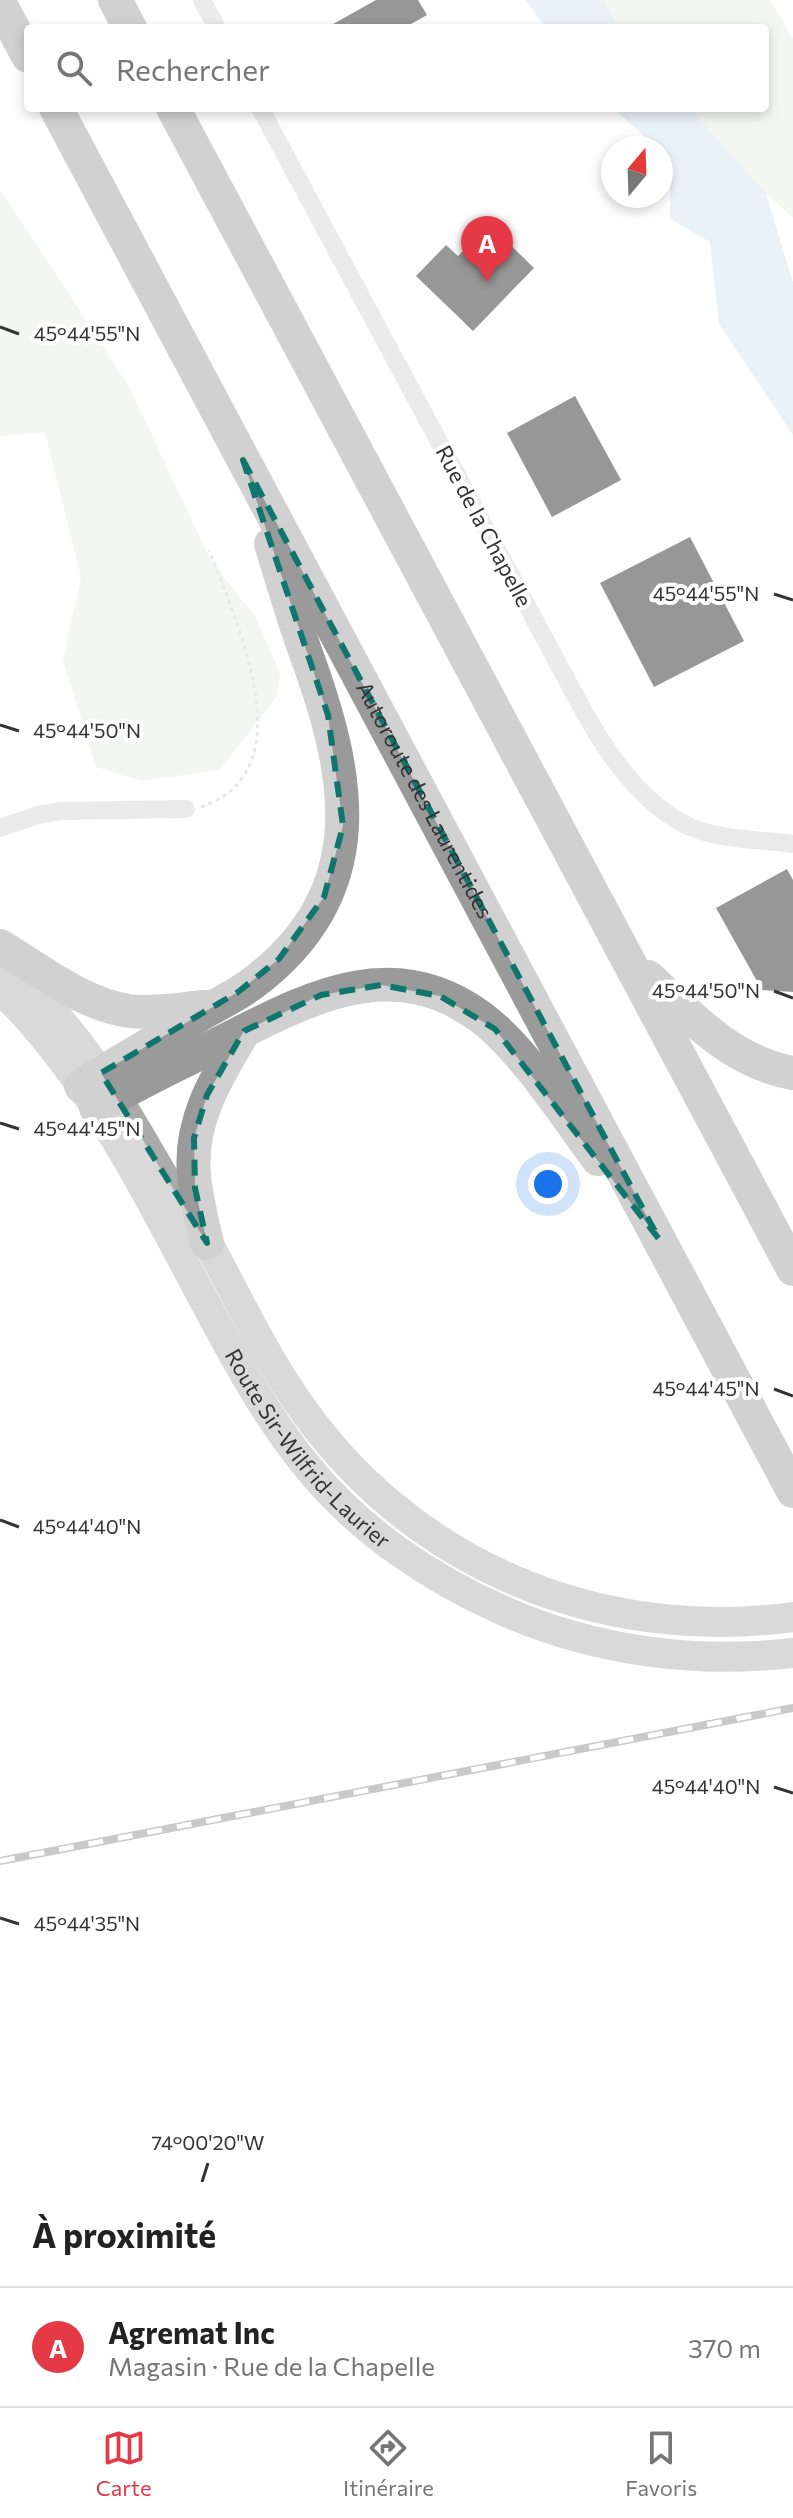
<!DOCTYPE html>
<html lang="fr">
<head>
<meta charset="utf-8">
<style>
	body { margin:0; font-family:Commissioner,sans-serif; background:#f6f6f6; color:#222 }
	.compass { position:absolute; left:601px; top:136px; width:72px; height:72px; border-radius:50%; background:#fff; box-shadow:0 4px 12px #0003; rotate:19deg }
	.you { position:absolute; left:548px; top:1184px; width:28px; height:28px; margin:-20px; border:6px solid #fff; border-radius:50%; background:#1a73e8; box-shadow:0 0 0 12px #1a73e833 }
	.badge { display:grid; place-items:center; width:52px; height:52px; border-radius:50%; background:#e63946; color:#fff; font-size:26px; font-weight:700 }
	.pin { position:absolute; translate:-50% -66px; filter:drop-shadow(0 2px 4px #0008) }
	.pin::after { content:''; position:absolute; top:42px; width:28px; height:24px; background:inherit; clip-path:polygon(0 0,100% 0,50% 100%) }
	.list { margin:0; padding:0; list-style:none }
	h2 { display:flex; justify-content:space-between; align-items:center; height:104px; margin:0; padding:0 32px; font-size:34px }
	h2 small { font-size:26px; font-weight:400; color:#767676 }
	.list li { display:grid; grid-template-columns:52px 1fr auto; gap:24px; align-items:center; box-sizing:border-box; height:120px; padding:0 32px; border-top:2px solid #e0e0e0 }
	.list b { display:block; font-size:30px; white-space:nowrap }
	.list p { margin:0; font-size:26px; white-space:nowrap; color:#767676 }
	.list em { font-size:26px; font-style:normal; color:#767676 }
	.icon { flex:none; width:44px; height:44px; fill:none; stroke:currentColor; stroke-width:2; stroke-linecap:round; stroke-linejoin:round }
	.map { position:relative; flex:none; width:793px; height:2182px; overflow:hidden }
	.search { position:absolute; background:#fff; box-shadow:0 4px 12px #0003; left:24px; right:24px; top:24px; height:88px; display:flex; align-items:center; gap:20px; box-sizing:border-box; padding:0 28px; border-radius:8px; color:#767676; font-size:30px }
	.sheet { height:224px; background:#fff }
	nav { display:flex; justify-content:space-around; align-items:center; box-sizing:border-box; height:112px; border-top:2px solid #e0e0e0; background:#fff; font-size:22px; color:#767676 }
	nav a { display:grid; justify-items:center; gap:4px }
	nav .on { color:#e63946 }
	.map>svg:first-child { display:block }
</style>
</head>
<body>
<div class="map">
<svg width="793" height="2182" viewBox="0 0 793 2182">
	<rect width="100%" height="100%" fill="#fff"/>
	<g fill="#e6ecdf">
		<path d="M604,0H770L793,38V218L766,193L690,108H765V28H619Z"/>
		<path d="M0,189L129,386L209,557L256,618L280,673L277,696L220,770L141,781L96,767L63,660L81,577L45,432L0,436Z"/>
	</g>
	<g fill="#cfe2ee">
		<path d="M526,0H604L619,28H546Z"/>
		<path d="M613,108H690L766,193L793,283V435L719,324L710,242L670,219V160L661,152V148H657Z"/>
	</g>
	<g fill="#1a1a1a">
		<path d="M376,0H418L427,15L404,28H326Z"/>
		<path d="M489,224L534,268L473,331L416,276L446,245L458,256Z"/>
		<path d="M575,396L621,480L552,517L507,433Z"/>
		<path d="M690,537L744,641L654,687L600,583Z"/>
		<path d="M787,869L793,880V992L762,990L716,908Z"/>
	</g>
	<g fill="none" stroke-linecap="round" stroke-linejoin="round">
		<path stroke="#cdcdcd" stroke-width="3" stroke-dasharray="4 4" stroke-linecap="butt" d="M201,807C308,771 235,619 209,550"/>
		<g stroke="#d0d0d0" stroke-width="18">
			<path d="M202,0L217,28"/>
			<path d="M260,108L583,710C609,757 648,814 701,831C731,840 763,840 793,844"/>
			<path d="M0,828L38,815L61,811L186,809"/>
		</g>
		<g stroke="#ababab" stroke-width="30">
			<path d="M1,957C45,999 84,1046 116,1097C137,1129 155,1163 175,1195C186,1212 199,1228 209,1245C237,1296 262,1350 295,1398C407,1564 597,1643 793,1617"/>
			<path id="s1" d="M0,989C92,1078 148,1196 207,1306C237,1362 266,1416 306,1465C357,1529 429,1578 504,1611C594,1651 695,1664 793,1653"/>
		</g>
		<g stroke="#9a9a9a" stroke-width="34">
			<path d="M115,0L130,28"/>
			<path d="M0,4L28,56"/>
			<path id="s2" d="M56,108L793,1491"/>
			<path d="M173,108L793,1269"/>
			<path d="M0,946C40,970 82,1004 129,1011C153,1014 180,1009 205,1007"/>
			<path d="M648,977C692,1018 732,1062 793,1073"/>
			<path d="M81,1086C120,1061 161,1038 201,1014C218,1004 237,995 253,983C376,890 350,773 304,648C292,614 282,579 271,544"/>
			<path d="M96,1108C136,1083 179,1064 220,1043C306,1000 391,950 482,1018C524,1050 565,1115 598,1159"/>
			<path d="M207,1243C202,1221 196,1198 194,1175C189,1120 217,1077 244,1031"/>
		</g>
		<defs>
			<path id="rail" d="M0,1861L793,1708"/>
		</defs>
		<use href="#rail" stroke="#888" stroke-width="8"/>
		<use href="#rail" stroke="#fff" stroke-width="5" stroke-dasharray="15" stroke-linecap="butt"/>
	</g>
	<path d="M0 0H793V2182H0ZM243,460L659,1239L495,1029L440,996L381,985L321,995L244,1031L207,1095L194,1138L195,1188L207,1243L101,1073L238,992L279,959L324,897L343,826L328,715Z" fill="#fff" fill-opacity=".55" fill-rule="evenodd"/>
	<path fill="none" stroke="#0f766e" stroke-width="6" stroke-dasharray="16 10" stroke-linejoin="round" d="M243,460L659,1239L495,1029L440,996L381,985L321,995L244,1031L207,1095L194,1138L195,1188L207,1243L101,1073L238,992L279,959L324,897L343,826L328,715Z"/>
	<path fill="none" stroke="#333" stroke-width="3" d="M0,327L19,334M774,594L793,600M0,725L19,731M774,991L793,998M0,1123L19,1129M774,1389L793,1396M0,1520L19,1527M774,1787L793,1793M0,1918L19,1924M202,2182L208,2163"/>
	<g text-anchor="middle" stroke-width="8" stroke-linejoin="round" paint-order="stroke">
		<g font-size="22" fill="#333" stroke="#fff">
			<text transform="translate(484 526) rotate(62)" y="8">Rue de la Chapelle</text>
			<text dy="8" stroke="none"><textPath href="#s2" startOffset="784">Autoroute des Laurentides</textPath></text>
			<text dy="8" stroke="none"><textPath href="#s1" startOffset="556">Route Sir-Wilfrid-Laurier</textPath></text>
		</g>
	</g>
	<g font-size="20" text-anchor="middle" fill="#333" stroke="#fff" stroke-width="8" stroke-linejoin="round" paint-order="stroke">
		<text x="87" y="341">45°44'55"N</text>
		<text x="706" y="601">45°44'55"N</text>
		<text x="87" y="738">45°44'50"N</text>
		<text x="706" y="998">45°44'50"N</text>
		<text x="87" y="1136">45°44'45"N</text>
		<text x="706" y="1396">45°44'45"N</text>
		<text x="87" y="1534">45°44'40"N</text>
		<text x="706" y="1794">45°44'40"N</text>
		<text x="87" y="1931">45°44'35"N</text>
		<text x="208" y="2150">74°00'20"W</text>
	</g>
</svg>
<svg class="compass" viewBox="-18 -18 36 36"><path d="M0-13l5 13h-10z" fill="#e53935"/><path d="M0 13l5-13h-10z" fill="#767676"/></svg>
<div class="you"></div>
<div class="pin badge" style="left:487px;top:282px">A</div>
<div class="search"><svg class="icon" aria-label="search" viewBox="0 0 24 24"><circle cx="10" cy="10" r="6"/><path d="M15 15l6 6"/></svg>Rechercher</div>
</div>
<section class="sheet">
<h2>À proximité<small></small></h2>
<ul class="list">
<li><span class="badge">A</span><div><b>Agremat Inc</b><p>Magasin · Rue de la Chapelle</p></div><em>370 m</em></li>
</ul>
</section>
<nav>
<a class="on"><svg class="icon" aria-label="map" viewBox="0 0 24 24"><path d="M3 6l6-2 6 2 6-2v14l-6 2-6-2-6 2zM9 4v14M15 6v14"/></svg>Carte</a>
<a><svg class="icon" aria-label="directions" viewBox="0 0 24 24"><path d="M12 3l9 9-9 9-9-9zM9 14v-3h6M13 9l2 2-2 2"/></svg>Itinéraire</a>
<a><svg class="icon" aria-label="saved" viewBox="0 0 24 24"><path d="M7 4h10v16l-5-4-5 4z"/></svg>Favoris</a>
</nav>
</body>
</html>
